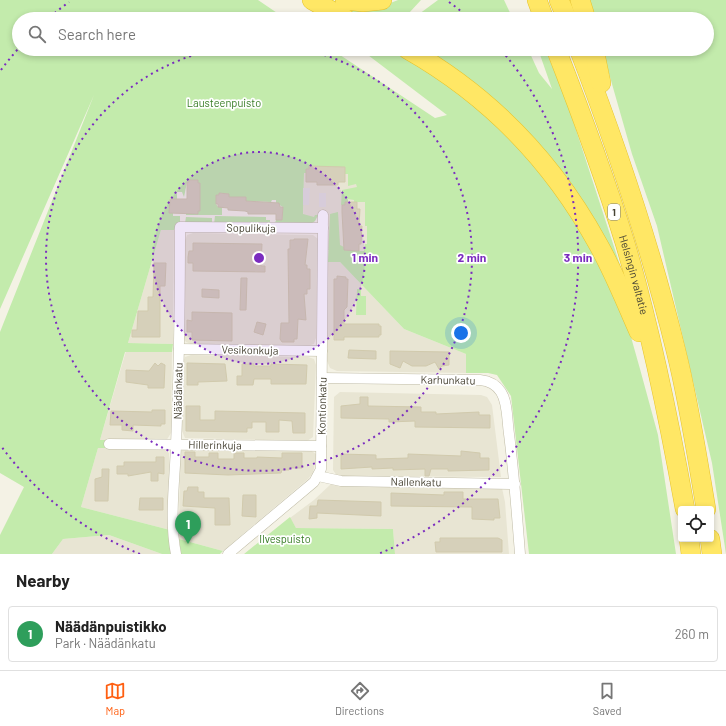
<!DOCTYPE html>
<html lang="en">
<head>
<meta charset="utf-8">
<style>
	body { margin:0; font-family:Barlow,sans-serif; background:#f2f2f2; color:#222 }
	.controls { position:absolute; right:12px; bottom:12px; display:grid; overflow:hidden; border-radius:4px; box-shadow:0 2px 6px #0003 }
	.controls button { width:36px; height:36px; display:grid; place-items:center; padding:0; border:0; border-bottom:1px solid #e0e0e0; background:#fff; color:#222; font:20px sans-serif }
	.you { position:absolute; left:461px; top:333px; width:14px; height:14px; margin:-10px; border:3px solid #fff; border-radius:50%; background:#1a73e8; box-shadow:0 0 0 6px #1a73e833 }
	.badge { display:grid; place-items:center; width:26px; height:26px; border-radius:50%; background:#ff5f11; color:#fff; font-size:13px; font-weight:700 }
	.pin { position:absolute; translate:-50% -33px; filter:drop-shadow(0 1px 2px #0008) }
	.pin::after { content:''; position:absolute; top:21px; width:14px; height:12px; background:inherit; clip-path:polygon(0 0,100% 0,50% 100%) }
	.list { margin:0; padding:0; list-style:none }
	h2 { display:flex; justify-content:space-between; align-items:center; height:52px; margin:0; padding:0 16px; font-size:17px }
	h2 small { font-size:13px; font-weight:400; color:#767676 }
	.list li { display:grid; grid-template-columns:26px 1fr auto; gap:12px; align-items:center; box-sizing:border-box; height:56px; margin:0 8px 8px; padding:0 8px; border:1px solid #e0e0e0; border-radius:4px }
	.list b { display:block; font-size:15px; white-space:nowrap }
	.list p { margin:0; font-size:13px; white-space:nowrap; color:#767676 }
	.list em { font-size:13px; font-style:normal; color:#767676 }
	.icon { flex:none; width:22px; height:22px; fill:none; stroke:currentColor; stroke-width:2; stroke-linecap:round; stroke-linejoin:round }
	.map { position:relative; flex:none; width:726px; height:554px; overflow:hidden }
	.search { position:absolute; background:#fff; box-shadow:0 2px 6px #0003; left:12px; right:12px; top:12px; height:44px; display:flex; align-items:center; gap:10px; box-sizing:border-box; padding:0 14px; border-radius:22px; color:#767676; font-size:15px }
	.sheet { height:116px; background:#fff }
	nav { display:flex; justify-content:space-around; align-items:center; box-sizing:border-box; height:56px; border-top:1px solid #e0e0e0; background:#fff; font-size:11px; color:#767676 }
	nav a { display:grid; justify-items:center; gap:2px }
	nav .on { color:#ff5f11 }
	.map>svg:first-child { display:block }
</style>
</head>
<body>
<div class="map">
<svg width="726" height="554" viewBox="0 0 726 554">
	<rect width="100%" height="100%" fill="#f4f2e5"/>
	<g fill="#e8e5d3">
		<path d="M379,147L377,251L328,250L329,215H319L314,222L303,224L304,160Z"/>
		<path d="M161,230H174L173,344L128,343Z"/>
		<path d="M193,233L313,235L318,239L316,338L314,344L308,346L191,344L186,342L184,339L185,241L187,235Z"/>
		<path d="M328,262H340L404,329L466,354V373L337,371L330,368L327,361Z"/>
		<path d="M126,351L172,352L171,433L166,441L100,440Z"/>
		<path d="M191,355L308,357L314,359L316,365L313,437L307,441L185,438L182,431L183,363L185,357Z"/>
		<path d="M340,392L481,395L487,397L492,405L501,477L337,476L333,470L334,397Z"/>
		<path d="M98,448L163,449L169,453L170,530L81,507Z"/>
		<path d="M185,448L310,450L316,454V458L313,473L308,479L223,551L179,539L180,452Z"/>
		<path d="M331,484L502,488L505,502L509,554H395L393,529L296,528L290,518L314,500Z"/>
		<path d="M109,535L162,554H52L63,539Z"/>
	</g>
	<g fill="#c3ebac">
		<path d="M0,0H258L286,19H19V49H331L435,118L447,115L360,49H394L443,77L529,154L595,250L629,330L640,369L658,435L676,554H529L511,396L497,375L488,373H466V354L404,329L340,262H328L330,214L338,212L340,245L344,247V250L364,251L365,244H367V226H365V202H354V200L348,199V202H345V205H341L342,190L357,187L356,184L348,186V174H345V167H340L339,170C332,165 327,165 319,170V166H310L306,173H304L303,214L314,217L315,215H318L315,221L312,223H275L276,220H282L283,207L276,203V200H272L271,202L246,201V197H229L228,194L219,193V195L216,196V204L218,207H222V215H186V212L197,214L198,211H200V184L198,183V180L187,182L184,197L182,192H177V199H170V212L173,213V216H180V223H176L174,230H161L128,343L173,344L172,352H125L100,440H115V448H98L81,507L170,530L172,554H162L109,535L63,539L52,554H0V535L24,487L0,473V332L94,95L0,309Z"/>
		<path d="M319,0H332L340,3L383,6L398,0H421L409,13V19H355Z"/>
		<path d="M438,0H504L513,19H419V14Z"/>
		<path d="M589,0H726V554L712,463L657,226L632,154L602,49H707V19H594Z"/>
		<path d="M419,49H528L539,73L552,89L538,49H545L566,99L631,299L576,198Z"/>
		<path d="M215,216L266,217V220H270V225L214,224Z"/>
		<path d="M186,217L212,218V224L185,223Z"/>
		<path d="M357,289H361V296H366V315H356Z"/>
		<path d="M290,517L296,528L393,529L395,554H244Z"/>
		<path d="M179,539L223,551L220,554H181Z"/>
	</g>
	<g fill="#e4e3de">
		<path d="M303,188H310L309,205H303Z"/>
		<rect x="319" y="193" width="7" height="14"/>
	</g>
	<g fill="#d6d0ba" stroke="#d1caad">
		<path d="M309,166L345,167V182H338V185H317V182H306V169H309Z"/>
		<path d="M189,180H198V183H200V211H198V214L169,213L170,199H187V182H189Z"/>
		<path d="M219,193L229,194V197H246V201L279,203L280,207H283L282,220H276V214H248V212L245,211L228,210V208L218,207V204H216V195H219Z"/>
		<path d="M345,202H357V209H360L359,226H362L361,244H359V251L344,250L342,212V205H345Z"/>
		<path d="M294,239H308L305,265H307V269H310V289H307V294H304L306,320L298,319L297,339H294V342H282L280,339L281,323H289L288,249H290V240H294Z"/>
		<path d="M193,243L262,244L261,266H265V272L193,271V263H188V257L189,251H193Z"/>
		<path d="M154,263H166L165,286H160V337H132V330H137L138,311H148V297H153Z"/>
		<path d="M337,276L346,277V279H348L347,307L344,310V324H379V326H381V335H379V337H344V340H334V279H337Z"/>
		<path d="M241,278H247L246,310H240Z"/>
		<path d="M202,289L219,290V298L202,297Z"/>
		<path d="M192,312L232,313V341L192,340V332H187V320L192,321Z"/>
		<path d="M257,322L266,324L263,335L254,332Z"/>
		<path d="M349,350L376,351V359L348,358Z"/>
		<path d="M390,351L449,352V365L442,366L439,369L435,362L426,366H412L403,361L400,368L390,364Z"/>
		<path d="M155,363L158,366L161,363L165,365L164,388H148V385L126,382V370L149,371Z"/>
		<path d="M187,363L225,364L227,381L198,382V385H187Z"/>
		<path d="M242,364H254V366H271V364L307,365L306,384H271V379H254L253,385H237V376H242Z"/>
		<path d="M360,397H368V406L421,407V412H436V414L479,412V415H490V428L415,427V421L389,422V419L341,418V406L360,404Z"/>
		<path d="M186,406H200V420H215V411L305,413V433H293L292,421L279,420V432H266V422H252V428H247V432L186,431Z"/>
		<path d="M152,410H165V424H161V426L133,425V431L122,430V425H110L111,411L152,412Z"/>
		<path d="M461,451L480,453V458H489V470L448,471V469H431L429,476H425V469L393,470V468L372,469V467L341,469V454L376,455V459L408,458V454L461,456Z"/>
		<path d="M185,452H195V457H209V453H218V459H234V453H244V458H257V457L282,458V453H302V468H289V470H282L281,473L228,475L185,473Z"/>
		<path d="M156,457H164V474L158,473V481H151V472L128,476V474H117V466H124V462H156Z"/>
		<path d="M102,469H109L108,501H95V479L102,477Z"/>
		<path d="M188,487H198V492H204V498H229L230,525H215V508L183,506L184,491H187Z"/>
		<path d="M444,492H463V499H498L500,518H494V520L472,519V507L391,506V493L444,495Z"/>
		<path d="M243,495H256V517L242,516Z"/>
		<path d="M140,498H163V510H139Z"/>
		<path d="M318,500L381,502V516L317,513V518L309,519L310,506H317Z"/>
		<path d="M440,538H498L502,540V552H436L435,542H440Z"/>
	</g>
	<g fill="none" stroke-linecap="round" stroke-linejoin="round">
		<defs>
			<g id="street">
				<path d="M179,349L322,351"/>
				<path d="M322,378L480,380C489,381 496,384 501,392C508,403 507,421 509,434C514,474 517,514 520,554"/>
				<path d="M109,444L321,446"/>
				<path d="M318,476L341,481L515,484"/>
				<path d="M176,554C169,520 175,479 176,445C179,373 180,300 180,227L323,228"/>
				<path d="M228,554L314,482L321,469L323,215"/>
			</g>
			<g id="highway">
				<path d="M312,0L346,19"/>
				<path d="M345,0L363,2L382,0"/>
				<path d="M537,0L544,19"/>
				<path d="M559,0L567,19"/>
				<path d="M580,0L586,19"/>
				<path d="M407,49C490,96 552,160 598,244C614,272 626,303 639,332"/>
				<path id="s1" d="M556,49C581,113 605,178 625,243C651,330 669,420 685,509"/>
				<path d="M579,49C617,148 651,248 676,351C689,403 697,456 706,509"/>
				<path d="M594,49L601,83"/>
				<path d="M689,539L691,554"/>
				<path d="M710,539L712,554"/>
			</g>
		</defs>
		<use href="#street" stroke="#c0bca7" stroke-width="11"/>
		<use href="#highway" stroke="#e6c32d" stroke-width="20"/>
		<use href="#street" stroke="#fff" stroke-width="10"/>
		<use href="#highway" stroke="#ffe765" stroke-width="19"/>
	</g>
	<circle cx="259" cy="258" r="106" fill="#7b2cbf" fill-opacity=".12"/>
	<g fill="none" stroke="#7b2cbf" stroke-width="2" stroke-dasharray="2 4">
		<circle cx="259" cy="258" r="106"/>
		<path d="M301 49A213 213 0 1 1 217 49"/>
		<path d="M140 554A319 319 0 0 1 1 446M1 70A319 319 0 0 1 18 49M50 17A319 319 0 0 1 69 2M449 2A319 319 0 0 1 468 17M502 51A319 319 0 0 1 378 554"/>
	</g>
	<g text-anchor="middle" stroke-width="3.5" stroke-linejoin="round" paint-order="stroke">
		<rect fill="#fff" stroke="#7e7b71" stroke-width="1" x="608" y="204" width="12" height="16" rx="3"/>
		<g font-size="10" font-weight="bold" fill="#474334">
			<text x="614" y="216">1</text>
		</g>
		<g font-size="11" fill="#367c24" stroke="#fff">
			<text x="224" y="107">Lausteenpuisto</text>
			<text x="285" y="543">Ilvespuisto</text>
		</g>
		<g font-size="11" fill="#474334" stroke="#fff">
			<text transform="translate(251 228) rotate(1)" y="4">Sopulikuja</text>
			<text dy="4" stroke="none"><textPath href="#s1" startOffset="239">Helsingin valtatie</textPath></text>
			<text transform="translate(250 350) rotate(1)" y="4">Vesikonkuja</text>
			<text transform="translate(448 380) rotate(1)" y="4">Karhunkatu</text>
			<text transform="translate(178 391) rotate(-89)" y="4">Näädänkatu</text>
			<text transform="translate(322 406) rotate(-89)" y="4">Kontionkatu</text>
			<text transform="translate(215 445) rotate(1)" y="4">Hillerinkuja</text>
			<text transform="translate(416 482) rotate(1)" y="4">Nallenkatu</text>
		</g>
	</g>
	<circle cx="259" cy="258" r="6" fill="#7b2cbf" stroke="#fff" stroke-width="2"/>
	<g font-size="12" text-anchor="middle" font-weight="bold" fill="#7b2cbf" stroke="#fff" stroke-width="3.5" stroke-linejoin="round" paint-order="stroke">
		<text x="365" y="262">1 min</text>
		<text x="472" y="262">2 min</text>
		<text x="578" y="262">3 min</text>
	</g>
</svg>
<div class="controls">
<button><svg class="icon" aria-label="locate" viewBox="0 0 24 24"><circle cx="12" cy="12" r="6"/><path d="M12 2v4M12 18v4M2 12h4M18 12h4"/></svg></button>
</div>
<div class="you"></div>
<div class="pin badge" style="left:188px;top:544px;background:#2e9e5b">1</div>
<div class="search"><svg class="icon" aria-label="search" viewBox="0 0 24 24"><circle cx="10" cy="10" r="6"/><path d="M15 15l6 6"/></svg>Search here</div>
</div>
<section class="sheet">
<h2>Nearby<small></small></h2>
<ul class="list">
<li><span class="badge" style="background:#2e9e5b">1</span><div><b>Näädänpuistikko</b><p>Park · Näädänkatu</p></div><em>260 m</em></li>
</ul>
</section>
<nav>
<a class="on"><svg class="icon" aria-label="map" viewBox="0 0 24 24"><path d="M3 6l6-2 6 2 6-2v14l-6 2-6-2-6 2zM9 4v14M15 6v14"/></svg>Map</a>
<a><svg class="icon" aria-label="directions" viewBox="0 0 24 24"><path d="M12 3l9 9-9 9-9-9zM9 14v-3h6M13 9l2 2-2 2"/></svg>Directions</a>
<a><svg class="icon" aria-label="saved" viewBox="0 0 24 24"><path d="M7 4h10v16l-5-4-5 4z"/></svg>Saved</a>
</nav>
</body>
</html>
